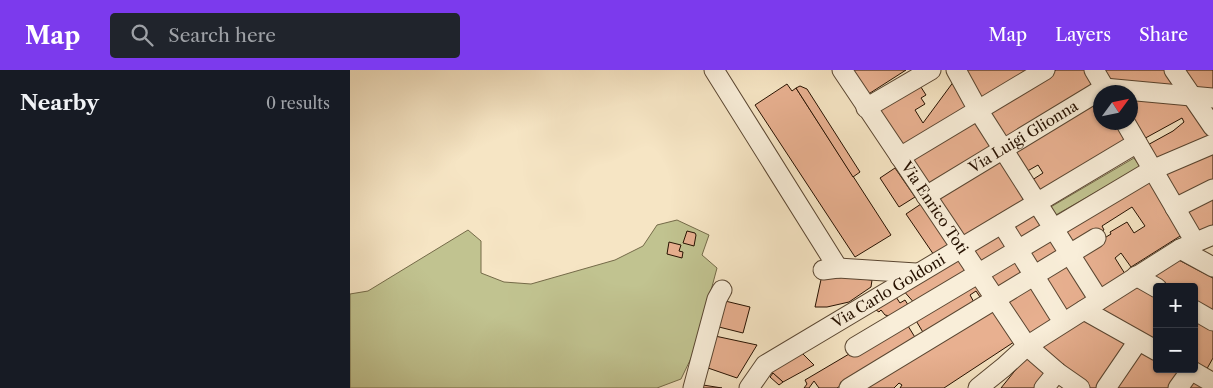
<!DOCTYPE html>
<html lang="en">
<head>
<meta charset="utf-8">
<style>
	body { margin:0; font-family:"Libre Caslon Text",serif; background:#20242c; color:#f1f3f6 }
	.controls { position:absolute; right:15px; bottom:15px; display:grid; overflow:hidden; border-radius:5px; box-shadow:0 1px 4px #0004 }
	.controls button { width:45px; height:45px; display:grid; place-items:center; padding:0; border:0; border-bottom:1px solid #363941; background:#171b24; color:#f1f3f6; font:25px sans-serif }
	.compass { position:absolute; left:743px; top:15px; width:45px; height:45px; border-radius:50%; background:#171b24; box-shadow:0 1px 4px #0004; rotate:57deg }
	.list { margin:0; padding:0; list-style:none }
	h2 { display:flex; justify-content:space-between; align-items:center; height:65px; margin:0; padding:0 20px; font-size:21px }
	h2 small { font-size:16px; font-weight:400; color:#9ea1a6 }
	.icon { flex:none; width:28px; height:28px; fill:none; stroke:currentColor; stroke-width:2; stroke-linecap:round; stroke-linejoin:round }
	.map { position:relative; flex:none; width:863px; height:318px; overflow:hidden }
	header { display:flex; align-items:center; gap:30px; box-sizing:border-box; height:70px; padding:0 25px; background:#7c3aed; color:#fff }
	header strong { font-size:24px }
	nav { display:flex; gap:28px; margin-inline-start:auto; font-size:18px }
	.search { width:350px; height:45px; background:#20242c; display:flex; align-items:center; gap:12px; box-sizing:border-box; padding:0 18px; border-radius:5px; color:#9ea1a6; font-size:19px }
	main { display:flex }
	aside { flex:1; background:#171b24 }
	.map>svg:first-child { display:block }
</style>
</head>
<body>
<header>
<strong>Map</strong>
<div class="search"><svg class="icon" aria-label="search" viewBox="0 0 24 24"><circle cx="10" cy="10" r="6"/><path d="M15 15l6 6"/></svg>Search here</div>
<nav><a>Map</a><a>Layers</a><a>Share</a></nav>
</header>
<main>
<aside>
<h2>Nearby<small>0 results</small></h2>
<ul class="list">
</ul>
</aside>
<div class="map">
<svg width="863" height="318" viewBox="0 0 863 318">
	<rect width="100%" height="100%" fill="#f6e5c4"/>
	<filter id="stains"><feTurbulence type="fractalNoise" baseFrequency=".004" numOctaves="4"/><feColorMatrix values="0 0 0 0 .2 0 0 0 0 .09 0 0 0 0 .02 0 0 0 .5 -.17"/></filter>
	<radialGradient id="worn" r=".72"><stop offset=".6" stop-color="#630" stop-opacity="0"/><stop offset="1" stop-color="#630" stop-opacity=".3"/></radialGradient>
	<g fill="#c1c390" stroke="#746a48">
		<path d="M784,88L790,97L704,146L699,138Z"/>
		<path d="M327,150L359,165L352,185L367,198L345,280L331,309L307,318H0V224L18,221L118,160L131,171V203L154,212L181,214L265,190L293,176L307,155Z"/>
	</g>
	<g fill="#e8b090" stroke="#261100">
		<path d="M500,0H556L517,25Z"/>
		<path d="M610,0H686L630,35Z"/>
		<path d="M706,0H736L746,16L655,71L636,42Z"/>
		<path d="M753,0H820L831,17L759,9Z"/>
		<path d="M832,0H863V21L845,19Z"/>
		<path d="M604,11L621,37L550,82L525,42L569,14L576,25L571,28L575,34L565,40L573,53Z"/>
		<path d="M437,14L442,21L446,18L541,165L505,187L405,35Z"/>
		<path d="M450,16L457,19L510,102L503,107L446,18Z"/>
		<path d="M780,23L840,30L863,66L804,95L794,77L823,61L834,52L832,48L790,71L780,52Z"/>
		<path d="M750,26V52H769L780,71L688,126L679,112L693,103L688,95L674,103L660,80Z"/>
		<path d="M628,48L646,78L576,120L558,92Z"/>
		<path d="M863,76V114L827,131L809,102Z"/>
		<path d="M651,86L679,132L613,170L582,128Z"/>
		<path d="M545,98L565,127L549,137L530,108Z"/>
		<path d="M800,105L835,163L781,197L771,183L765,188L777,207L748,224L725,186L761,164L760,162L777,152L784,163L795,156L782,137L752,156L754,160L721,179L709,159Z"/>
		<path d="M863,122V155L847,163L831,137Z"/>
		<path d="M571,134L601,177L586,188L556,144Z"/>
		<path d="M685,141L695,157L670,173L660,156Z"/>
		<path d="M652,160L663,176L630,196L619,180Z"/>
		<path d="M337,161L345,163L346,165L344,176L333,173Z"/>
		<path d="M699,165L712,184L686,199L675,179Z"/>
		<path d="M319,172L331,175L329,181L333,182L332,188L317,184Z"/>
		<path d="M667,184L679,203L648,222L635,203Z"/>
		<path d="M608,186L620,203L566,235L552,219Z"/>
		<path d="M825,188L863,208V245L844,234V217H815L797,206Z"/>
		<path d="M720,191L744,227L715,245L691,207Z"/>
		<path d="M472,205L522,210L521,217L499,232L477,237H465Z"/>
		<path d="M624,210L636,227L632,230L626,221L620,225L625,234L574,264L565,249Z"/>
		<path d="M684,212L706,249L680,267L654,230Z"/>
		<path d="M787,212L807,224V277L743,241Z"/>
		<path d="M546,227L550,233L555,230L560,238L544,247L535,245L531,240L529,242L526,240Z"/>
		<path d="M371,230L400,237L393,263L365,256Z"/>
		<path d="M642,235L667,270L594,318H550L552,315L549,313L544,318H506Z"/>
		<path d="M844,245L863,256V288L854,304L844,298Z"/>
		<path d="M732,247L780,272L748,318H740L686,277Z"/>
		<path d="M555,251L566,269L487,318H469L464,311L459,318H454L457,314L455,310Z"/>
		<path d="M365,266L407,275L387,308L358,298Z"/>
		<path d="M790,278L807,287V299H829L832,301L820,318H762Z"/>
		<path d="M449,280L464,295L433,312L419,300Z"/>
		<path d="M676,287L698,302L686,318H651Z"/>
		<path d="M423,303L433,312L429,315L420,307Z"/>
		<path d="M844,308L862,318H837Z"/>
		<path d="M353,315L372,318H352Z"/>
	</g>
	<g fill="none" stroke-linecap="round" stroke-linejoin="round">
		<defs>
			<g id="minor">
				<path d="M364,0L488,198"/>
				<path id="s1" d="M492,0L677,276L707,302L730,318"/>
				<path d="M606,0L628,40L749,230"/>
				<path d="M744,0L757,22"/>
				<path d="M824,0L863,57"/>
				<path d="M516,38L581,0"/>
				<path d="M775,52L845,172"/>
				<path d="M550,87L695,0"/>
				<path id="s2" d="M576,126L754,18L863,28"/>
				<path d="M825,138L863,119"/>
				<path d="M652,154L708,244"/>
				<path d="M830,179L863,197"/>
				<path d="M473,200L488,198L566,203"/>
				<path d="M786,206L807,218"/>
				<path d="M734,240L807,281"/>
				<path d="M844,240L863,251"/>
				<path d="M505,277L802,100L863,74"/>
				<path d="M839,299L863,313"/>
				<path d="M343,318L367,229L372,220"/>
				<path id="s3" d="M399,318L415,295L787,73"/>
				<path d="M499,318L746,168"/>
				<path d="M628,318L654,297L677,276L830,179L863,165"/>
				<path d="M694,318L707,302"/>
				<path d="M756,318L788,271"/>
				<path d="M828,318L841,300"/>
			</g>
		</defs>
		<use href="#minor" stroke="#5a4631" stroke-width="21"/>
		<use href="#minor" stroke="#f9eed9" stroke-width="19"/>
	</g>
	<g text-anchor="middle" stroke-width="5" stroke-linejoin="round" paint-order="stroke">
		<g font-size="15" fill="#261100" stroke="#f9eed9">
			<text dy="5" stroke="none"><textPath href="#s2" startOffset="114">Via Luigi Glionna</textPath></text>
			<text dy="5" stroke="none"><textPath href="#s1" startOffset="166">Via Enrico Toti</textPath></text>
			<text dy="5" stroke="none"><textPath href="#s3" startOffset="172">Via Carlo Goldoni</textPath></text>
		</g>
	</g>
	<rect width="100%" height="100%" filter="url(#stains)"/>
	<rect width="100%" height="100%" fill="url(#worn)"/>
</svg>
<div class="controls">
<button>+</button>
<button>−</button>
</div>
<svg class="compass" viewBox="-18 -18 36 36"><path d="M0-13l5 13h-10z" fill="#e53935"/><path d="M0 13l5-13h-10z" fill="#9ea1a6"/></svg>
</div>
</main>
</body>
</html>
